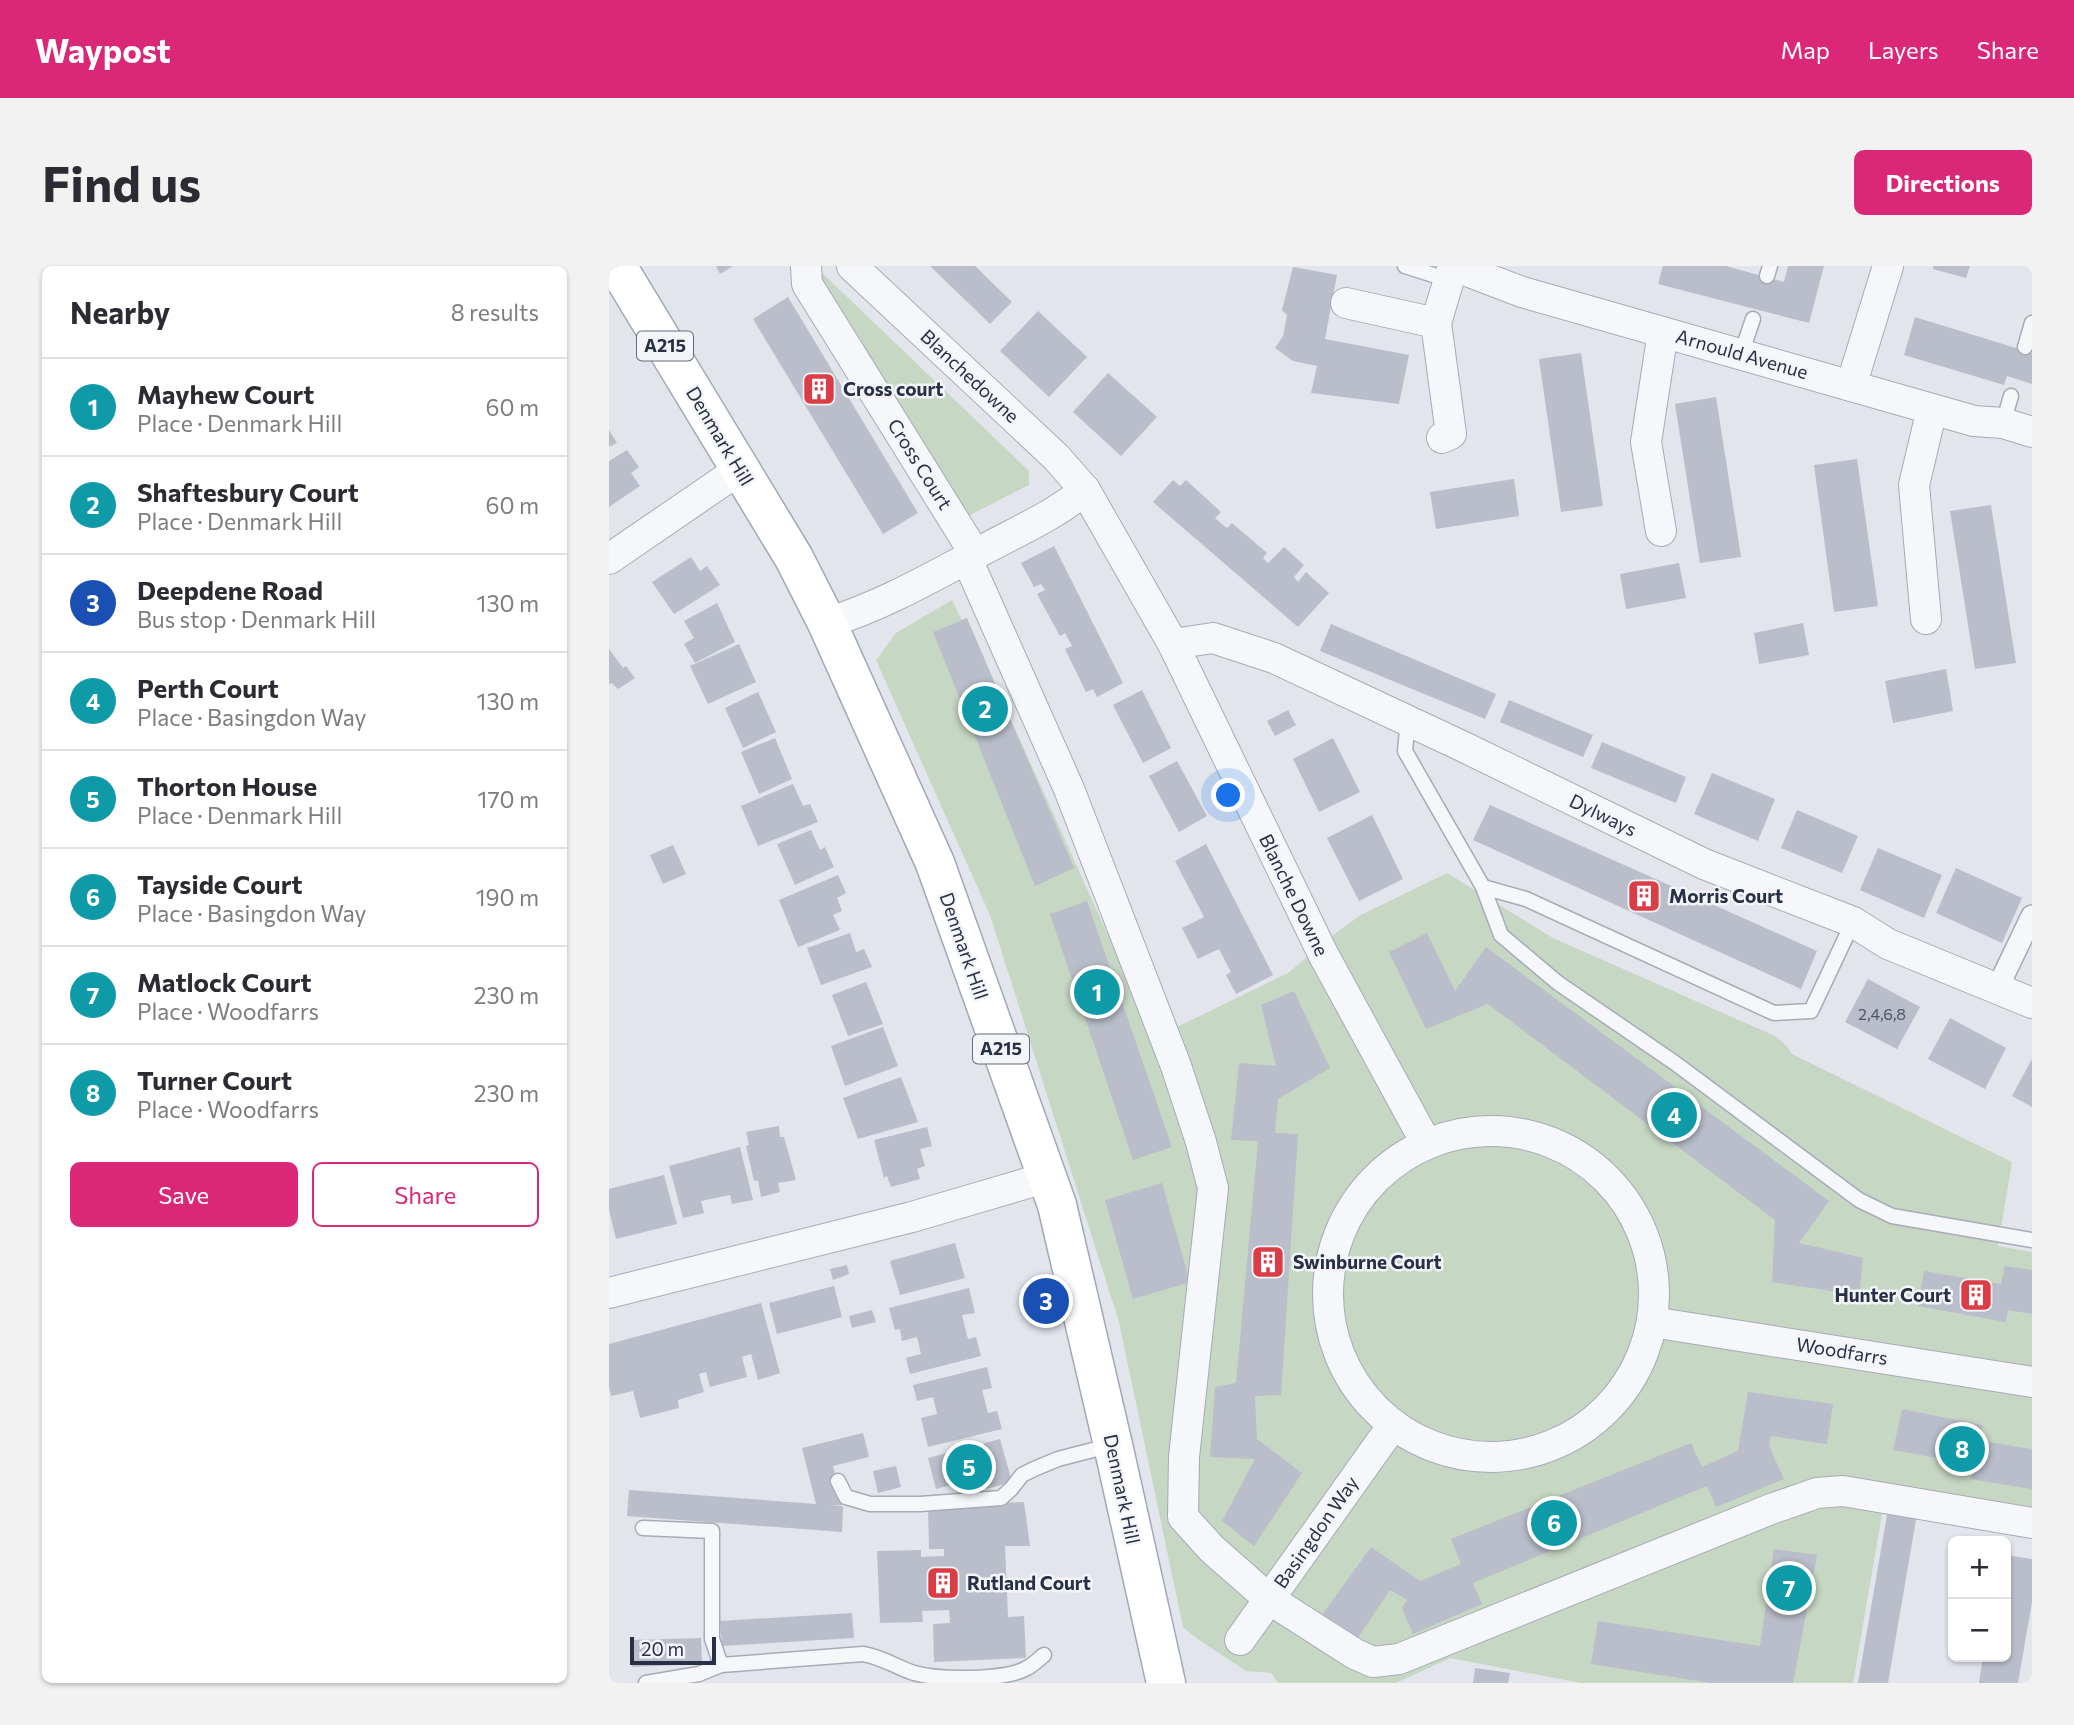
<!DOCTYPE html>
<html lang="en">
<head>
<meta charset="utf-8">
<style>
	body { margin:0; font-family:Commissioner,sans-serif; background:#f2f2f3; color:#2b2b33 }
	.controls { position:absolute; right:21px; bottom:21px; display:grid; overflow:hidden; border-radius:10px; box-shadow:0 2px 5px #0004 }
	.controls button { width:63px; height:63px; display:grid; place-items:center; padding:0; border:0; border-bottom:2px solid #e1e1e2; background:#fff; color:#2b2b33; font:35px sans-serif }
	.scale { position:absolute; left:21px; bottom:18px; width:86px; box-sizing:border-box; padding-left:7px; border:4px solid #283046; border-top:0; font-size:19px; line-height:24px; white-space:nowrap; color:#283046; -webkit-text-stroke:5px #f3f5f9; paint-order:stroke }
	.you { position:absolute; left:620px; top:530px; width:24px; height:24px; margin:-18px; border:5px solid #fff; border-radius:50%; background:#1a73e8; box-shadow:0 0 0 10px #1a73e833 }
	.badge { display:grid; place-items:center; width:46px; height:46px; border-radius:50%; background:#db2777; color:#fff; font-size:23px; font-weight:700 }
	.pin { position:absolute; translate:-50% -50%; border:4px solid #fff; box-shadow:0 2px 7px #0006 }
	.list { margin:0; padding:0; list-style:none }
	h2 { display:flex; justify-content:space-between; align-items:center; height:91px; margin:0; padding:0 28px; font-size:30px }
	h2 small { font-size:23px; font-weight:400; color:#7c7c81 }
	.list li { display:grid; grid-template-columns:46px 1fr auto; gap:21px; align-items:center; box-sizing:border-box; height:98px; padding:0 28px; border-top:2px solid #e1e1e2 }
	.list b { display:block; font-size:26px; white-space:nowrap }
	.list p { margin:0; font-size:23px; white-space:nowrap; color:#7c7c81 }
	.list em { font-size:23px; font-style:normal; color:#7c7c81 }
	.actions { display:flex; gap:14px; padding:21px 28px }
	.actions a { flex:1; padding:16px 0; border:2px solid #db2777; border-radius:10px; text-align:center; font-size:24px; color:#db2777 }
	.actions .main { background:#db2777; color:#fff }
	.map { position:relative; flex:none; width:1423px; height:1417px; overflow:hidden; border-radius:10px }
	header { display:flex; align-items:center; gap:42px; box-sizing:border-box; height:98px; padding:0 35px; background:#db2777; color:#fff }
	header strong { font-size:33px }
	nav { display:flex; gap:38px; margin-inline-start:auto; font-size:24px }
	.intro { display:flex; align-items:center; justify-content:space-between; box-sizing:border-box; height:168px; padding:0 42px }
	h1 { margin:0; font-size:49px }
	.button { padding:18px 32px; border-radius:10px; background:#db2777; color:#fff; font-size:24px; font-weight:700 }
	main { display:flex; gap:42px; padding:0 42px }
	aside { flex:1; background:#fff; border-radius:10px; box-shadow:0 2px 5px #0004 }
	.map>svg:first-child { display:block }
</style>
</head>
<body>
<header>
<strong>Waypost</strong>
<nav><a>Map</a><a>Layers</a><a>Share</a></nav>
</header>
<div class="intro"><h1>Find us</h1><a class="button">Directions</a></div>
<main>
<aside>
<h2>Nearby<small>8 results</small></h2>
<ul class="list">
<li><span class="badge" style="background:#0f9aa8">1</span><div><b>Mayhew Court</b><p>Place · Denmark Hill</p></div><em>60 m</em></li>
<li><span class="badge" style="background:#0f9aa8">2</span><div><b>Shaftesbury Court</b><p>Place · Denmark Hill</p></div><em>60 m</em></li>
<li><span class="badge" style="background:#1a4fb4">3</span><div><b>Deepdene Road</b><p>Bus stop · Denmark Hill</p></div><em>130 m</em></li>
<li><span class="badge" style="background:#0f9aa8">4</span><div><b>Perth Court</b><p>Place · Basingdon Way</p></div><em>130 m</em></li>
<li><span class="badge" style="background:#0f9aa8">5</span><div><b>Thorton House</b><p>Place · Denmark Hill</p></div><em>170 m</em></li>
<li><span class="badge" style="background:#0f9aa8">6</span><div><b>Tayside Court</b><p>Place · Basingdon Way</p></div><em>190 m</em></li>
<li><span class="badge" style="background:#0f9aa8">7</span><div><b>Matlock Court</b><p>Place · Woodfarrs</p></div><em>230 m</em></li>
<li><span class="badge" style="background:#0f9aa8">8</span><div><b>Turner Court</b><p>Place · Woodfarrs</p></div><em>230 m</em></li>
</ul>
<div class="actions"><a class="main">Save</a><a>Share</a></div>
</aside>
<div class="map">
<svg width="1423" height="1417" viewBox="0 0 1423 1417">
	<rect width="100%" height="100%" fill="#e2e5ec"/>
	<g fill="#c6d7c3">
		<path d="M209,3L420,205V219L355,252L206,10Z"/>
		<path d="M343,334L407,465L538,756L562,764L679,707L732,663L752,649L838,607L944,672L1166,770L1178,780L1183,788L1403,896L1389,980L1423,986V1241L1278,1219L1244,1417H972L841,1392L787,1417H669L662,1407L637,1405L587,1372L574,1361L510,1056L381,649L267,394L287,367Z"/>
	</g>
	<g fill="#b9beca">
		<path d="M107,0H124L111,8Z"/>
		<path d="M321,0H366L403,36L381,58Z"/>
		<path d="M1054,0H1117L1175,16L1179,0H1215L1200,57L1049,18Z"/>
		<path d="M1324,0H1361L1357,12L1324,3Z"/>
		<path d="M684,1L728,9L716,73L800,89L790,138L702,127L708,100L684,95L666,82L674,70L678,49L673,44Z"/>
		<path d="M179,31L309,247L274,268L144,53Z"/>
		<path d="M429,45L478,91L440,131L391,85Z"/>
		<path d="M1306,51L1423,87V118L1398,110L1395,119L1295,89Z"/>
		<path d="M972,87L994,240L952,246L930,93Z"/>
		<path d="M499,107L548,151L512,190L464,146Z"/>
		<path d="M1107,131L1132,291L1091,297L1066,138Z"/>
		<path d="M0,164L8,177L0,181Z"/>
		<path d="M18,184L30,201L22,207L31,220L0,241V195Z"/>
		<path d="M1248,193L1269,340L1225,346L1205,199Z"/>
		<path d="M905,213L910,250L827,263L821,226Z"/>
		<path d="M564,214L571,220L577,214L612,246L606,252L614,259L618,262L623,257L658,287L654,292L659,297L675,281L695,299L685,311L689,316L697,306L720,327L689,361L544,236Z"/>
		<path d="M1382,239L1407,397L1366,403L1341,245Z"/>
		<path d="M445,280L514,417L488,431L484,423L477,426L456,383L463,380L456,367L451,370L428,328L436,324L432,318L425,321L412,297Z"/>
		<path d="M82,291L91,305L98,300L111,319L65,348L43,316Z"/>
		<path d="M1070,297L1077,332L1017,343L1011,308Z"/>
		<path d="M108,337L126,376L86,397L75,378L85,372L75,355Z"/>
		<path d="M358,352L465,602L426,620L324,366Z"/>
		<path d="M1194,357L1200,389L1150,398L1145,367Z"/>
		<path d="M722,358L887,428L876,453L711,385Z"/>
		<path d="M130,378L147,416L99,438L81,400Z"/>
		<path d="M0,383L14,402L17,400L26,412L9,423L3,417L0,418Z"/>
		<path d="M1337,403L1344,445L1284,457L1276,415Z"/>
		<path d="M533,424L562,482L534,497L504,439Z"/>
		<path d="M149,426L167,466L134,482L116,442Z"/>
		<path d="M900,434L984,469L974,491L891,456Z"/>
		<path d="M679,444L687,459L666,470L658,455Z"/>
		<path d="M166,472L183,513L150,528L132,486Z"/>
		<path d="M724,472L751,526L710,546L684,493Z"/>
		<path d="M993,476L1077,511L1067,537L982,502Z"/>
		<path d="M568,495L598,550L570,566L540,510Z"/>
		<path d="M1103,507L1166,533L1149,575L1085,548Z"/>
		<path d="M184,518L194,540L201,538L209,556L149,580L132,540Z"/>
		<path d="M881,539L1208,685L1192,723L864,574Z"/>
		<path d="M1188,544L1249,570L1233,607L1172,582Z"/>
		<path d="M763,549L794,613L750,635L718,572Z"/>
		<path d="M202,564L211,584L216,581L225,601L186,619L168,578Z"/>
		<path d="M597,578L664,709L627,728L617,709L622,706L610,683L589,693L573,662L595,651L566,595Z"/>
		<path d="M64,579L77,608L54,618L41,589Z"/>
		<path d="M1269,582L1333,609L1315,652L1251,624Z"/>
		<path d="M1347,602L1413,632L1393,677L1327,647Z"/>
		<path d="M229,609L237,627L228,632L233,645L224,649L231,664L189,681L170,634Z"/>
		<path d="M478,635L563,881L524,894L441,648Z"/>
		<path d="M241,667L247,686L255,683L263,701L212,719L198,682Z"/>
		<path d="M818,667L846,725L877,681L1220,935L1190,977L1254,992L1250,1029L1163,1016L1166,954L879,738L817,763L780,686Z"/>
		<path d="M1259,713L1311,741L1288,783L1236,756Z"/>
		<path d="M257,716L274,758L239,770L223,729Z"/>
		<path d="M685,725L721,802L669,833L666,867L689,868L672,1129L646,1130L648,1173L693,1207L645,1280L613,1255L646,1193L601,1191L606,1121L627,1117L649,875L622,874L630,797L667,800L652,739Z"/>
		<path d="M1341,752L1397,782L1376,823L1319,793Z"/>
		<path d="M274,761L289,800L236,820L222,780Z"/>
		<path d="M1423,793V841L1403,830Z"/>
		<path d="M292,811L309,856L249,873L234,832Z"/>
		<path d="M170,860L171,871H175L187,914L169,917L171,926L152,931L149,914L145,915L137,880L140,879L137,866Z"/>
		<path d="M318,861L323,880L311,883L316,900L308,903L311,913L282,921L278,910L275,912L265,874Z"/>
		<path d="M131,881L144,934L123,938L121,929L92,935L95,947L74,952L60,900Z"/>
		<path d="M55,909L68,958L7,973L0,944V923Z"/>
		<path d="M553,917L581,1016L524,1033L496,934Z"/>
		<path d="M346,977L356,1012L291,1029L281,995Z"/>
		<path d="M238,999L240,1008L224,1014L221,1003Z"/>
		<path d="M1396,1000L1423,1004V1048L1399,1044L1397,1056L1309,1040L1315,1005L1392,1018Z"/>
		<path d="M225,1020L233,1051L168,1068L160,1037Z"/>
		<path d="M360,1022L366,1047L353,1049L359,1073L367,1071L372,1090L301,1108L297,1092L312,1088L308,1071L293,1075L291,1063L286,1064L280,1042Z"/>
		<path d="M152,1037L171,1107L149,1114L142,1088L133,1091L138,1111L101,1121L97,1106L90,1108L95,1126L69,1134L70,1142L31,1152L24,1125L2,1130L0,1121V1078Z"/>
		<path d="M263,1044L267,1056L243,1062L240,1050Z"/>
		<path d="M378,1101L383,1122L373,1124L379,1147L388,1145L393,1163L319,1181L312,1152L328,1148L324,1131L308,1135L304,1119Z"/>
		<path d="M1139,1126L1224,1138L1218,1178L1162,1170L1160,1180L1175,1213L1107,1241L1098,1220L864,1317L873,1338L804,1368L793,1342L798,1334L781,1324L748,1373L713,1349L762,1281L811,1315L852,1298L842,1273L1082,1177L1093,1201L1129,1185Z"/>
		<path d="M1293,1143L1373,1159L1374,1175L1423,1183V1223L1362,1213L1365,1199L1284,1184Z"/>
		<path d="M254,1167L260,1191L224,1200L234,1239H219L234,1240L233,1266L18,1250L20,1224L207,1238L193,1182Z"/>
		<path d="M391,1173L403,1216L377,1223L374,1211L327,1223L319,1192Z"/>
		<path d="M287,1200L292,1221L269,1227L264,1205Z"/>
		<path d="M415,1236L421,1280H396L399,1351L415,1350L417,1392L325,1396L324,1358L341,1357L340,1344L313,1345L314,1356L271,1357L268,1285L312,1284V1291L335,1290V1283H320L319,1240Z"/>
		<path d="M1279,1243L1308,1248L1279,1417H1249Z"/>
		<path d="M1165,1283L1208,1289L1184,1417H1102L982,1398L989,1355L1151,1380Z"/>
		<path d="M1397,1289L1423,1293V1336L1409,1417H1370L1374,1391H1397Z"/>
		<path d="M243,1347L245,1372L113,1380L111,1355Z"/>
		<path d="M92,1372L93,1398L23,1401L22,1374Z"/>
		<path d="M866,1402L901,1407L899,1417H864Z"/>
	</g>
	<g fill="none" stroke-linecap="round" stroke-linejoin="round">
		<defs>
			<g id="service">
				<path d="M796,0L840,14"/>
				<path d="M1158,10L1161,0"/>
				<path d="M1416,81L1423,57"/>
				<path d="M1132,88L1144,53"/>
				<path d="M1394,157L1402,130"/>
				<path d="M799,454L796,485L874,621"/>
				<path d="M1244,656L1202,745L1165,747L917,633L874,621L892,669L949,717L1066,797L1250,934L1283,950L1423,974"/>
				<path d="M229,1215L237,1231L261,1238H311L392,1232L402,1223L413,1209L425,1203L449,1193L503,1179"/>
				<path d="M34,1262L103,1265V1373L112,1399L254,1388C273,1391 287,1401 305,1407C330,1414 395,1415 418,1402C424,1399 430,1393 435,1389"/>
				<path d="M37,1417L90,1408L112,1399"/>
			</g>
			<path id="pedestrian" d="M1388,723L1423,650"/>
			<g id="minor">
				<path d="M197,0L198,18L366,288"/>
				<path d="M243,0L447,191L476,224L564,378L714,688L816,875"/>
				<path d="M845,0L913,26L1365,155L1394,157L1423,166"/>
				<path d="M737,37L827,57"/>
				<path d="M1242,120L1279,0"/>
				<path d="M833,172L842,168L827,57L844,0"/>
				<path d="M1052,265L1037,176L1054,66"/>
				<path d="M0,293L130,204"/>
				<path d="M358,293L460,523L567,800L592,876L604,922L575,1191L574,1251L603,1283L660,1333L746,1388L764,1396L790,1393L1162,1243L1208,1227L1234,1225L1423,1257"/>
				<path d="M1317,353L1305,219L1323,143"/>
				<path d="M218,357C273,340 323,311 374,284C409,265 446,249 476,224"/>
				<path d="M564,378L604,372L665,392L855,481L1095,598L1244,656L1279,678L1423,737"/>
				<circle cx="882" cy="1028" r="163"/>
				<path d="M0,1027L303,951L439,911"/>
				<path d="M1043,1056L1423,1116"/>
				<path d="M631,1374L784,1159"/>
			</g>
			<path id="primary" d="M8,0L185,292L218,357L326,597L448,939L504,1179L557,1417"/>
		</defs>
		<use href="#service" stroke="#a6abb7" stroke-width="17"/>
		<use href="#pedestrian" stroke="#a6abb7" stroke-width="24"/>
		<use href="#minor" stroke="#a6abb7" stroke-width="32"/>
		<use href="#primary" stroke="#a0a8b9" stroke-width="41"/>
		<use href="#service" stroke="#f6f7fa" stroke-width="14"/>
		<use href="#pedestrian" stroke="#f6f7fa" stroke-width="21"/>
		<use href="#minor" stroke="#f6f7fa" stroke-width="30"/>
		<use href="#primary" stroke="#fff" stroke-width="38"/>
	</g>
	<defs>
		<symbol id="building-square" viewBox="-11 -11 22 22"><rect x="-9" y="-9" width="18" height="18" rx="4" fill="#db3d46" stroke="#f3f5f9"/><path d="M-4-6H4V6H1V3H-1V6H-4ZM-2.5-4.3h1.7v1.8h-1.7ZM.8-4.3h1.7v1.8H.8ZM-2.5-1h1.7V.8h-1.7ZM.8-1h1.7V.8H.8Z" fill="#fff"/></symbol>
	</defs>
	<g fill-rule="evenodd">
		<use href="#building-square" x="191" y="104" width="38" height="38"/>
		<use href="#building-square" x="1016" y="611" width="38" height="38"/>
		<use href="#building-square" x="640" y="977" width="38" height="38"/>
		<use href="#building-square" x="1348" y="1010" width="38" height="38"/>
		<use href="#building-square" x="315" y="1298" width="38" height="38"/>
	</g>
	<g text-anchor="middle" stroke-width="5" stroke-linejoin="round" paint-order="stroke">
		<g font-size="16" fill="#4c5467">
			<text x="1273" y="754">2,4,6,8</text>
		</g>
		<g fill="#f3f5f9" stroke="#656b7c" stroke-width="2">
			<rect x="28" y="65.5" width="56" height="29" rx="5"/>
			<rect x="364" y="768.5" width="56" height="29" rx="5"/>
		</g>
		<g font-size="18" font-weight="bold" fill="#283046">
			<text x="56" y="86">A215</text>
			<text x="392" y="789">A215</text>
		</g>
		<g font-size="19" fill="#283046" stroke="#f3f5f9">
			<text transform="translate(1133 88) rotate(16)" y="7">Arnould Avenue</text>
			<text transform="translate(361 110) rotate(43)" y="7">Blanchedowne</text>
			<text transform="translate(111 170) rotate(59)" y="7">Denmark Hill</text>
			<text transform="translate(311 198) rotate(58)" y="7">Cross Court</text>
			<text transform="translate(994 549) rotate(26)" y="7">Dylways</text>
			<text transform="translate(685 629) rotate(64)" y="7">Blanche Downe</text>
			<text transform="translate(355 680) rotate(71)" y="7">Denmark Hill</text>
			<text transform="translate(1233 1085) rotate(9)" y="7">Woodfarrs</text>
			<text transform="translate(513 1223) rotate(78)" y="7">Denmark Hill</text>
			<text transform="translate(707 1266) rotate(-55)" y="7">Basingdon Way</text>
		</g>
		<g font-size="19" font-weight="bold" fill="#283046" stroke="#f3f5f9" text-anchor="start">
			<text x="234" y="130">Cross court</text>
			<text x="1060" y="637">Morris Court</text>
			<text x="684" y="1003">Swinburne Court</text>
			<text x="1342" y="1036" text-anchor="end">Hunter Court</text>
			<text x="358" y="1324">Rutland Court</text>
		</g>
	</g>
</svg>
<div class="controls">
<button>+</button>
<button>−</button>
</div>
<div class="scale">20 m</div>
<div class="you"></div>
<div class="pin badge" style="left:488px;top:726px;background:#0f9aa8">1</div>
<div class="pin badge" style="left:376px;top:443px;background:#0f9aa8">2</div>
<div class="pin badge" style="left:437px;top:1035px;background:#1a4fb4">3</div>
<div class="pin badge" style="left:1065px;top:849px;background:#0f9aa8">4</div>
<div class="pin badge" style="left:360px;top:1201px;background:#0f9aa8">5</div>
<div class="pin badge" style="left:945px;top:1257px;background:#0f9aa8">6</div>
<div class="pin badge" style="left:1180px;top:1322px;background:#0f9aa8">7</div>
<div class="pin badge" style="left:1353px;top:1183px;background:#0f9aa8">8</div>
</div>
</main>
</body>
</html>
